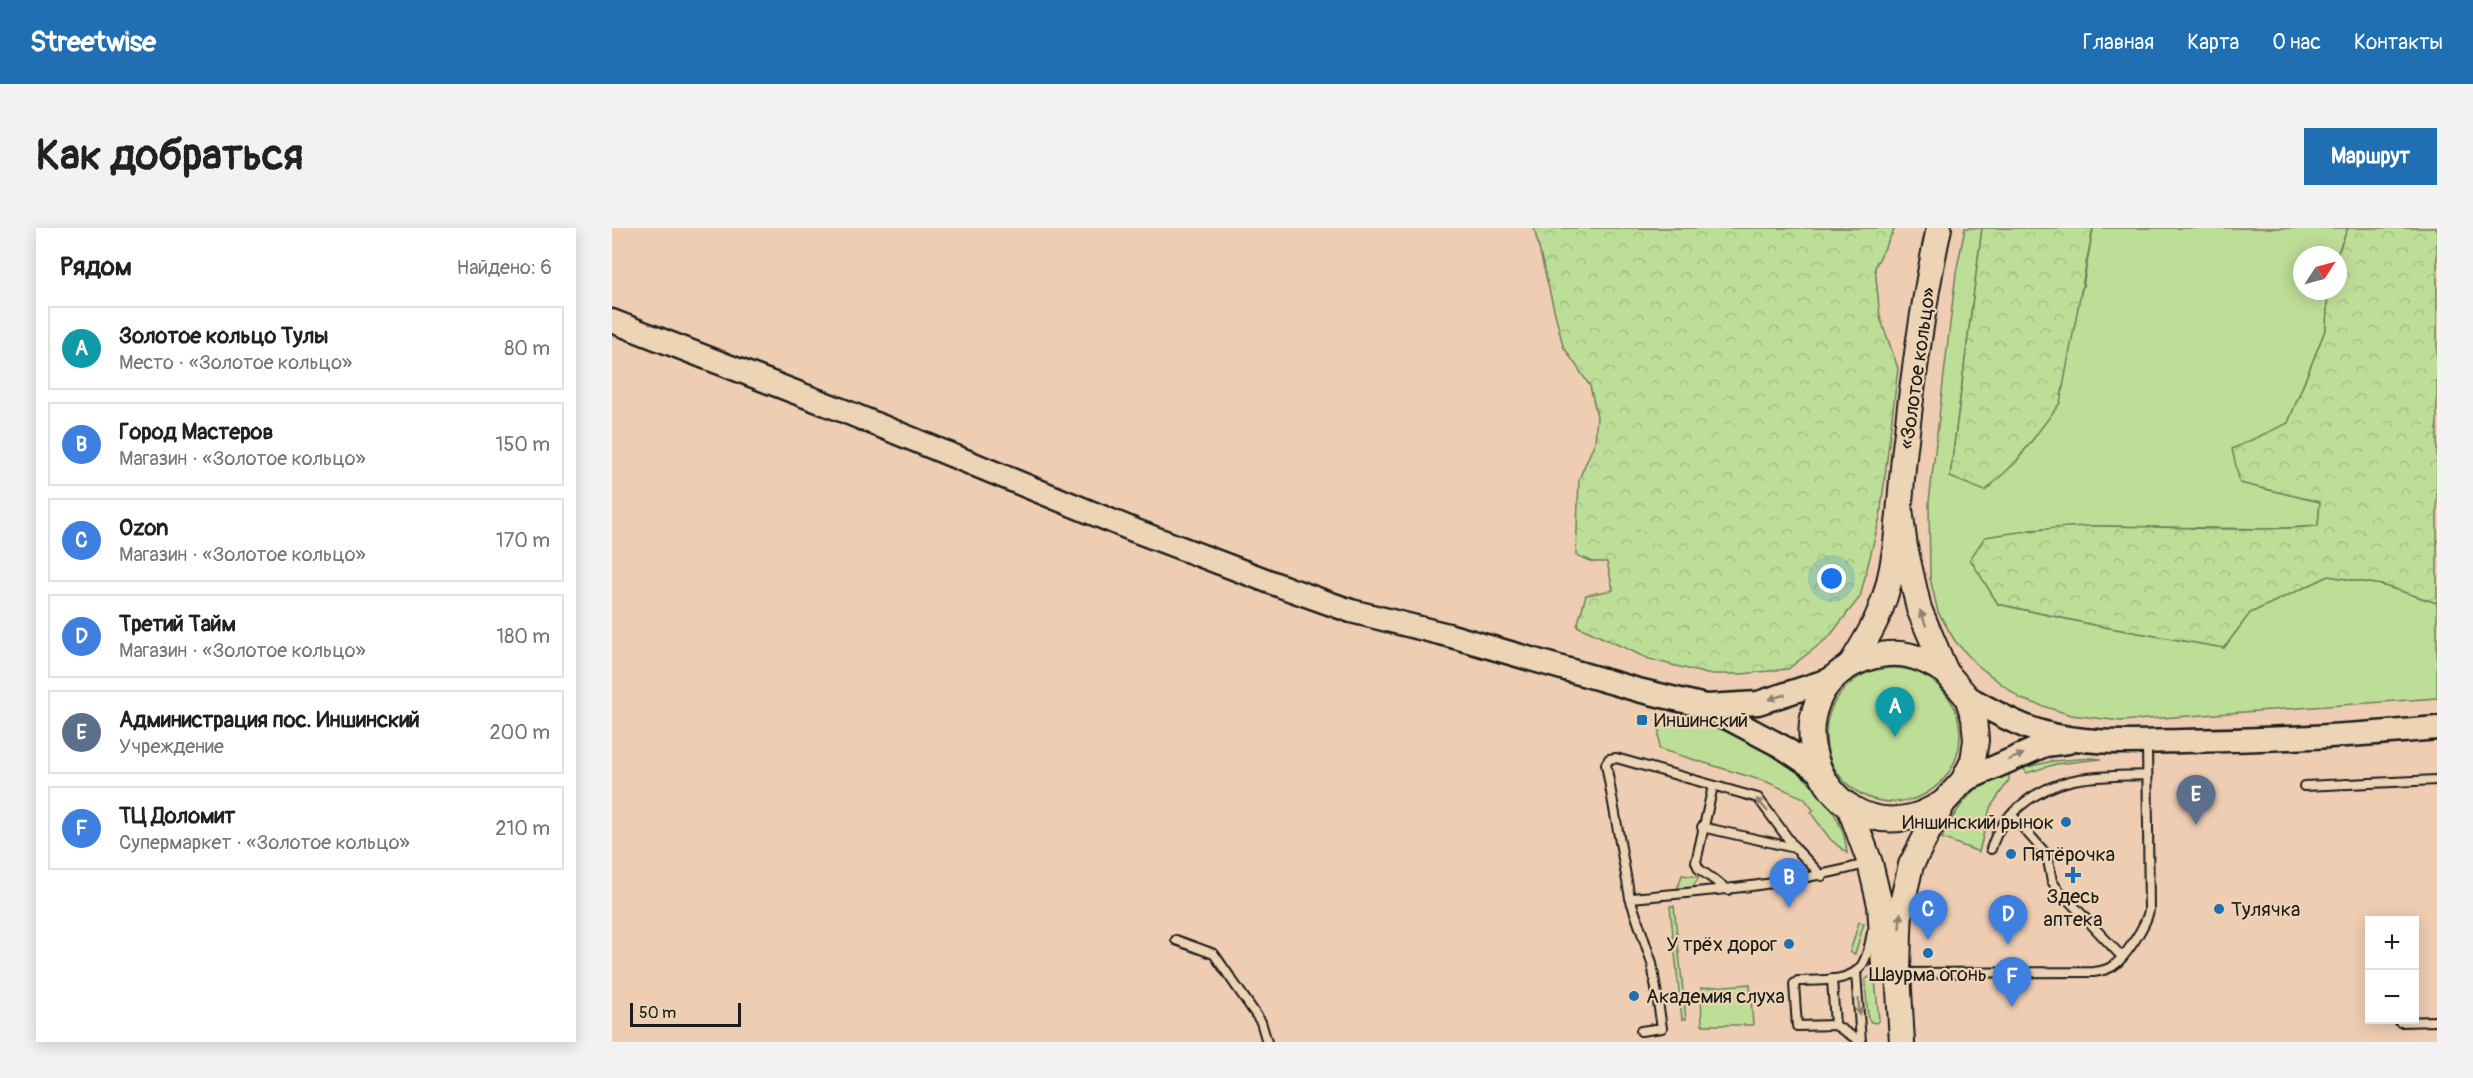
<!DOCTYPE html>
<html lang="ru">
<head>
<meta charset="utf-8">
<style>
	body { margin:0; font-family:Pangolin,sans-serif; background:#f2f2f2; color:#202124 }
	.controls { position:absolute; right:18px; bottom:18px; display:grid; overflow:hidden; border-radius:0px; box-shadow:0 3px 15px #0003 }
	.controls button { width:54px; height:54px; display:grid; place-items:center; padding:0; border:0; border-bottom:2px solid #e0e0e0; background:#fff; color:#202124; font:30px sans-serif }
	.compass { position:absolute; left:1681px; top:18px; width:54px; height:54px; border-radius:50%; background:#fff; box-shadow:0 3px 15px #0003; rotate:54deg }
	.scale { position:absolute; left:18px; bottom:15px; width:111px; box-sizing:border-box; padding-left:6px; border:3px solid #1c1c1c; border-top:0; font-size:16px; line-height:21px; white-space:nowrap; color:#1c1c1c; -webkit-text-stroke:4px #ecd4b4; paint-order:stroke }
	.you { position:absolute; left:1220px; top:351px; width:21px; height:21px; margin:-15px; border:4px solid #fff; border-radius:50%; background:#1a73e8; box-shadow:0 0 0 9px #1a73e833 }
	.badge { display:grid; place-items:center; width:39px; height:39px; border-radius:50%; background:#1f6fb2; color:#fff; font-size:20px; font-weight:700 }
	.pin { position:absolute; translate:-50% -50px; filter:drop-shadow(0 2px 3px #0008) }
	.pin::after { content:''; position:absolute; top:32px; width:21px; height:18px; background:inherit; clip-path:polygon(0 0,100% 0,50% 100%) }
	.list { margin:0; padding:0; list-style:none }
	h2 { display:flex; justify-content:space-between; align-items:center; height:78px; margin:0; padding:0 24px; font-size:26px }
	h2 small { font-size:20px; font-weight:400; color:#757577 }
	.list li { display:grid; grid-template-columns:39px 1fr auto; gap:18px; align-items:center; box-sizing:border-box; height:84px; margin:0 12px 12px; padding:0 12px; border:2px solid #e0e0e0; border-radius:0px }
	.list b { display:block; font-size:22px; white-space:nowrap }
	.list p { margin:0; font-size:20px; white-space:nowrap; color:#757577 }
	.list em { font-size:20px; font-style:normal; color:#757577 }
	.map { position:relative; flex:none; width:1825px; height:814px; overflow:hidden; border-radius:0px }
	header { display:flex; align-items:center; gap:36px; box-sizing:border-box; height:84px; padding:0 30px; background:#1f6fb2; color:#fff }
	header strong { font-size:28px }
	nav { display:flex; gap:33px; margin-inline-start:auto; font-size:21px }
	.intro { display:flex; align-items:center; justify-content:space-between; box-sizing:border-box; height:144px; padding:0 36px }
	h1 { margin:0; font-size:42px }
	.button { padding:15px 27px; border-radius:0px; background:#1f6fb2; color:#fff; font-size:21px; font-weight:700 }
	main { display:flex; gap:36px; padding:0 36px }
	aside { flex:1; background:#fff; border-radius:0px; box-shadow:0 3px 15px #0003 }
	.map>svg:first-child { display:block }
</style>
</head>
<body>
<header>
<strong>Streetwise</strong>
<nav><a>Главная</a><a>Карта</a><a>О нас</a><a>Контакты</a></nav>
</header>
<div class="intro"><h1>Как добраться</h1><a class="button">Маршрут</a></div>
<main>
<aside>
<h2>Рядом<small>Найдено: 6</small></h2>
<ul class="list">
<li><span class="badge" style="background:#0f9aa8">A</span><div><b>Золотое кольцо Тулы</b><p>Место · «Золотое кольцо»</p></div><em>80 m</em></li>
<li><span class="badge" style="background:#3f7fe0">B</span><div><b>Город Мастеров</b><p>Магазин · «Золотое кольцо»</p></div><em>150 m</em></li>
<li><span class="badge" style="background:#3f7fe0">C</span><div><b>Ozon</b><p>Магазин · «Золотое кольцо»</p></div><em>170 m</em></li>
<li><span class="badge" style="background:#3f7fe0">D</span><div><b>Третий Тайм</b><p>Магазин · «Золотое кольцо»</p></div><em>180 m</em></li>
<li><span class="badge" style="background:#5c6f8a">E</span><div><b>Администрация пос. Иншинский</b><p>Учреждение</p></div><em>200 m</em></li>
<li><span class="badge" style="background:#3f7fe0">F</span><div><b>ТЦ Доломит</b><p>Супермаркет · «Золотое кольцо»</p></div><em>210 m</em></li>
</ul>
</aside>
<div class="map">
<svg width="1825" height="814" viewBox="0 0 1825 814">
	<defs>
		<pattern id="forest-crowns" width="20" height="18" patternUnits="userSpaceOnUse" patternTransform="scale(1.5)"><rect width="20" height="18" fill="#bdde97"/><path d="M2 6a3 3 0 1 1 6 0M12 15a3 3 0 1 1 6 0" fill="none" stroke="#a2be82"/></pattern>
	</defs>
	<rect width="100%" height="100%" fill="#efcdb3"/>
	<filter id="ink" filterUnits="userSpaceOnUse"><feTurbulence type="fractalNoise" baseFrequency=".0167" numOctaves="2"/><feDisplacementMap in="SourceGraphic" scale="12" xChannelSelector="R" yChannelSelector="G"/><feConvolveMatrix kernelMatrix="1 2 1 2 8 2 1 2 1" color-interpolation-filters="sRGB"/></filter>
	<g filter="url(#ink)">
		<g fill="#bdde97" stroke="#6c7d5a" stroke-width="1.5">
			<path d="M1353,0H1370L1338,249L1403,235L1425,206L1471,58L1481,0H1736L1725,27H1690V63H1716L1714,100L1676,195L1628,255L1708,274L1706,298L1657,301L1484,298L1417,302L1386,376L1487,398L1612,420L1638,385L1717,348L1770,357L1825,375V470L1509,493L1459,487L1409,471L1364,436L1343,413L1326,384L1318,350L1317,274L1344,45Z"/>
			<circle cx="1281" cy="507" r="67"/>
			<path d="M1055,492C1078,495 1106,498 1127,508C1172,528 1231,571 1235,625L1218,611L1199,585L1202,583L1192,570L1155,554L1047,521V494Z"/>
			<path d="M1480,530L1489,531L1444,536L1415,545L1411,540L1441,533Z"/>
			<path d="M1397,544V552L1378,580L1367,624L1330,610C1339,589 1355,566 1374,553C1380,549 1390,547 1397,544Z"/>
			<path d="M1070,647L1087,649L1080,660L1065,662Z"/>
			<path d="M1058,678H1062L1074,791H1070Z"/>
			<path d="M1247,694L1252,695L1243,726L1238,724Z"/>
			<path d="M1257,749L1263,752L1267,792L1264,795L1259,794L1256,790L1253,752Z"/>
			<path d="M1138,756L1141,797H1090L1089,760Z"/>
		</g>
		<g fill="url(#forest-crowns)" stroke="#6c7d5a" stroke-width="1.5">
			<path d="M922,0H1283L1263,39L1268,89L1286,140L1268,289L1248,369L1217,409L1176,441L1130,446H1095L1037,431L965,398L974,367L1001,362L995,334H981L964,327L967,251L983,214L985,188L978,158L951,118Z"/>
			<path d="M1370,0H1481L1448,175L1403,235L1373,263L1338,249Z"/>
			<path d="M1736,0H1825V375L1770,357L1717,348L1638,385L1612,420L1487,398L1386,376L1358,331L1373,309C1411,303 1449,298 1487,298C1560,298 1633,305 1706,298L1708,274L1628,255L1620,221L1676,195L1714,100L1716,63H1726L1725,27Z"/>
		</g>
		<g fill="none" stroke-linecap="round" stroke-linejoin="round">
			<defs>
				<g id="service">
					<path d="M1101,558L1084,634L1087,641L1116,662"/>
					<path d="M1692,558L1825,552"/>
					<path d="M1399,586L1435,627L1440,653L1444,659L1510,729"/>
					<path d="M1090,599L1183,620"/>
					<path d="M1379,621C1385,602 1392,592 1407,579C1447,545 1485,549 1535,547"/>
					<path d="M1018,670C1098,663 1176,657 1254,636"/>
					<path d="M564,712L602,726L649,794L655,814"/>
					<path d="M1244,744L1249,814"/>
					<path d="M1290,745L1482,744C1489,743 1495,742 1501,738C1513,730 1535,696 1537,682L1535,515"/>
					<path d="M1220,751L1223,797"/>
					<path d="M1788,794L1825,793"/>
					<path d="M1029,803L1050,800L1040,735L1018,670L994,536L997,531L1004,530L1146,570L1183,620L1210,648"/>
					<path d="M1249,814L1223,797L1185,798L1182,756L1186,753C1204,752 1239,755 1250,737C1256,728 1258,715 1260,704"/>
				</g>
				<g id="primary">
					<path d="M0,93L232,183L524,303L677,361L739,383L836,407L1026,462L1093,478L1169,518L1205,542"/>
					<path d="M1355,469C1379,482 1403,496 1429,504C1473,517 1525,514 1570,513C1655,512 1740,508 1825,500"/>
					<path d="M1095,478L1146,475L1220,451"/>
					<path d="M1351,553L1433,517L1456,514"/>
				</g>
				<g id="trunk">
					<path d="M1288,281L1293,319L1307,381L1334,444L1355,469L1362,490L1364,512L1361,533L1351,553L1331,575L1299,637L1288,684L1287,704L1286,745L1290,814"/>
					<path d="M1239,436C1250,418 1262,400 1269,380C1288,331 1287,264 1294,212C1302,141 1312,70 1327,0"/>
					<path d="M1331,575C1323,579 1315,584 1306,587C1205,619 1154,465 1253,431C1286,420 1305,427 1334,444"/>
					<path d="M1237,578L1258,635L1268,677L1272,739"/>
				</g>
			</defs>
			<use href="#service" stroke="#1c1c1c" stroke-width="12"/>
			<use href="#primary" stroke="#1c1c1c" stroke-width="27"/>
			<use href="#trunk" stroke="#1c1c1c" stroke-width="28"/>
			<use href="#service" stroke="#ecd4b4" stroke-width="8"/>
			<use href="#primary" stroke="#ecd4b4" stroke-width="22"/>
			<use href="#trunk" stroke="#ecd4b4" stroke-width="24"/>
		</g>
		<defs><path id="oneway-solid" d="M-6-.8H1V-3.2L6.5 0L1 3.2V.8H-6Z" transform="scale(1.5)"/></defs>
		<g fill="#8e8170">
			<use href="#oneway-solid" transform="translate(1311 390) rotate(-111)"/>
			<use href="#oneway-solid" transform="translate(1165 469) rotate(164)"/>
			<use href="#oneway-solid" transform="translate(1404 529) rotate(-23)"/>
			<use href="#oneway-solid" transform="translate(1150 577) rotate(-132)"/>
			<use href="#oneway-solid" transform="translate(1288 693) rotate(-86)"/>
			<use href="#oneway-solid" transform="translate(1247 779) rotate(86)"/>
		</g>
	</g>
	<g fill="#1f6fb2" stroke="#ecd4b4" stroke-width="2">
		<rect x="1024" y="486" width="12" height="12" rx="3"/>
		<circle cx="1454" cy="594" r="6"/>
		<circle cx="1399" cy="626" r="6"/>
		<path d="M1458 638h6v6h6v6h-6v6h-6v-6h-6v-6h6z"/>
		<circle cx="1607" cy="681" r="6"/>
		<circle cx="1177" cy="716" r="6"/>
		<circle cx="1316" cy="725" r="6"/>
		<circle cx="1022" cy="768" r="6"/>
	</g>
	<g text-anchor="middle" stroke-width="4.5" stroke-linejoin="round" paint-order="stroke">
		<g font-size="20" fill="#1c1c1c" stroke="#ecd4b4">
			<text transform="translate(1305 140) rotate(-82)" y="7">«Золотое кольцо»</text>
		</g>
		<g font-size="20" fill="#1c1c1c" stroke="#ecd4b4" text-anchor="start">
			<text x="1042" y="499">Иншинский</text>
			<text x="1442" y="601" text-anchor="end">Иншинский рынок</text>
			<text x="1411" y="633">Пятёрочка</text>
			<text x="1461" y="675" text-anchor="middle">Здесь<tspan x="1461" dy="23">аптека</tspan></text>
			<text x="1619" y="688">Тулячка</text>
			<text x="1165" y="723" text-anchor="end">У трёх дорог</text>
			<text x="1316" y="753" text-anchor="middle">Шаурма огонь</text>
			<text x="1034" y="775">Академия слуха</text>
		</g>
	</g>
</svg>
<div class="controls">
<button>+</button>
<button>−</button>
</div>
<svg class="compass" viewBox="-18 -18 36 36"><path d="M0-13l5 13h-10z" fill="#e53935"/><path d="M0 13l5-13h-10z" fill="#757577"/></svg>
<div class="scale">50 m</div>
<div class="you"></div>
<div class="pin badge" style="left:1283px;top:509px;background:#0f9aa8">A</div>
<div class="pin badge" style="left:1177px;top:680px;background:#3f7fe0">B</div>
<div class="pin badge" style="left:1316px;top:712px;background:#3f7fe0">C</div>
<div class="pin badge" style="left:1396px;top:717px;background:#3f7fe0">D</div>
<div class="pin badge" style="left:1584px;top:597px;background:#5c6f8a">E</div>
<div class="pin badge" style="left:1400px;top:779px;background:#3f7fe0">F</div>
</div>
</main>
</body>
</html>
